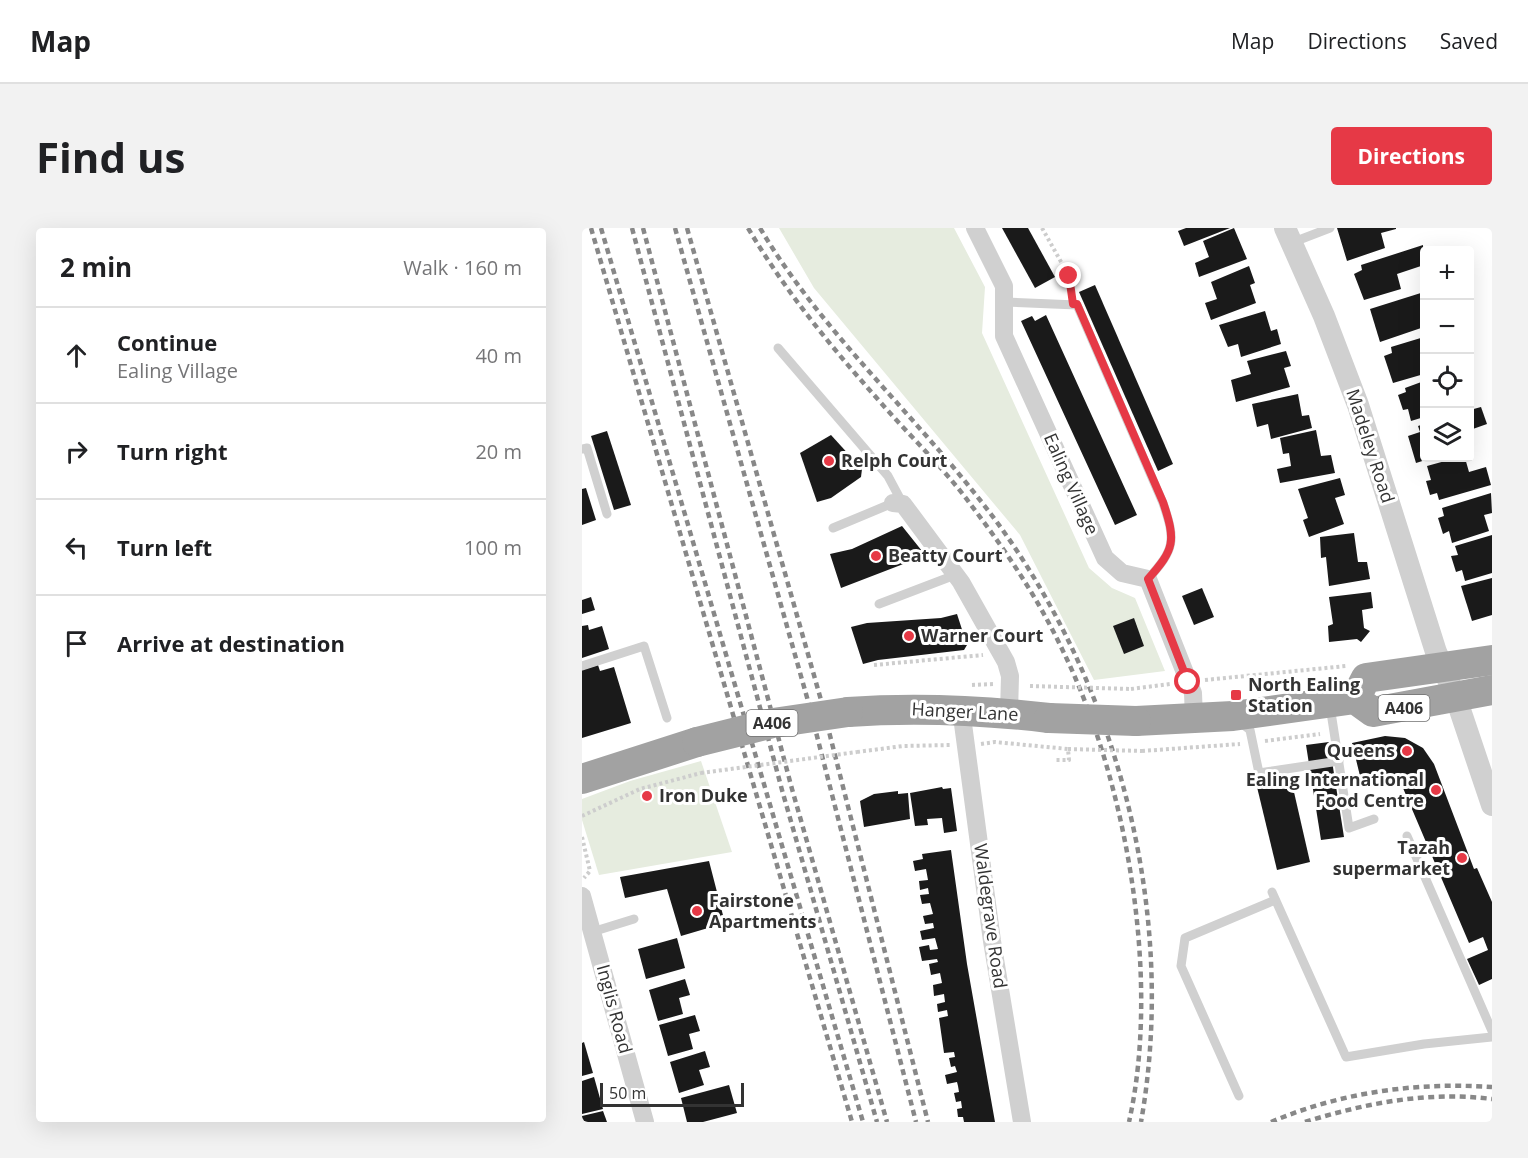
<!DOCTYPE html>
<html lang="en">
<head>
<meta charset="utf-8">
<style>
	body { margin:0; font-family:"Open Sans",sans-serif; background:#f2f2f2; color:#202124 }
	.controls { position:absolute; right:18px; top:18px; display:grid; overflow:hidden; border-radius:6px; box-shadow:0 6px 24px #0002 }
	.controls button { width:54px; height:54px; display:grid; place-items:center; padding:0; border:0; border-bottom:2px solid #e0e0e0; background:#fff; color:#202124; font:30px sans-serif }
	.scale { position:absolute; left:18px; bottom:15px; width:144px; box-sizing:border-box; padding-left:6px; border:3px solid #333; border-top:0; font-size:16px; line-height:21px; white-space:nowrap; color:#333; -webkit-text-stroke:4px #fff; paint-order:stroke }
	.stop { position:absolute; width:18px; height:18px; margin:-14px; border:4px solid #e63946; border-radius:50%; background:#fff }
	.stop.end { background:#e63946; border-color:#fff; box-shadow:0 2px 6px #0008 }
	.list { margin:0; padding:0; list-style:none }
	h2 { display:flex; justify-content:space-between; align-items:center; height:78px; margin:0; padding:0 24px; font-size:26px }
	h2 small { font-size:20px; font-weight:400; color:#757577 }
	.list li { display:grid; grid-template-columns:39px 1fr auto; gap:18px; align-items:center; box-sizing:border-box; height:96px; padding:0 24px; border-top:2px solid #e0e0e0 }
	.list b { display:block; font-size:22px; white-space:nowrap }
	.list p { margin:0; font-size:20px; white-space:nowrap; color:#757577 }
	.list em { font-size:20px; font-style:normal; color:#757577 }
	.icon { flex:none; width:33px; height:33px; fill:none; stroke:currentColor; stroke-width:2; stroke-linecap:round; stroke-linejoin:round }
	.map { position:relative; flex:none; width:910px; height:894px; overflow:hidden; border-radius:6px }
	header { display:flex; align-items:center; gap:36px; box-sizing:border-box; height:84px; padding:0 30px; background:#fff; border-bottom:2px solid #e0e0e0 }
	header strong { font-size:28px }
	nav { display:flex; gap:33px; margin-inline-start:auto; font-size:21px }
	.intro { display:flex; align-items:center; justify-content:space-between; box-sizing:border-box; height:144px; padding:0 36px }
	h1 { margin:0; font-size:42px }
	.button { padding:15px 27px; border-radius:6px; background:#e63946; color:#fff; font-size:21px; font-weight:700 }
	main { display:flex; gap:36px; padding:0 36px }
	aside { flex:1; background:#fff; border-radius:6px; box-shadow:0 6px 24px #0002 }
	.map>svg:first-child { display:block }
</style>
</head>
<body>
<header>
<strong>Map</strong>
<nav><a>Map</a><a>Directions</a><a>Saved</a></nav>
</header>
<div class="intro"><h1>Find us</h1><a class="button">Directions</a></div>
<main>
<aside>
<h2>2 min<small>Walk · 160 m</small></h2>
<ul class="list">
<li><svg class="icon" aria-label="ahead" viewBox="0 0 24 24"><path d="M12 20V5M6 11l6-6 6 6"/></svg><div><b>Continue</b><p>Ealing Village</p></div><em>40 m</em></li>
<li><svg class="icon" aria-label="right" viewBox="0 0 24 24"><path d="M7 20v-9h11M14 6l5 5-5 5"/></svg><div><b>Turn right</b></div><em>20 m</em></li>
<li><svg class="icon" aria-label="left" viewBox="0 0 24 24"><path d="M17 20v-9H6M10 6l-5 5 5 5"/></svg><div><b>Turn left</b></div><em>100 m</em></li>
<li><svg class="icon" aria-label="arrive" viewBox="0 0 24 24"><path d="M6 21V4h12l-3 4 3 4H6"/></svg><div><b>Arrive at destination</b></div></li>
</ul>
</aside>
<div class="map">
<svg width="910" height="894" viewBox="0 0 910 894">
	<rect width="100%" height="100%" fill="#fff"/>
	<g fill="#e6ecdf">
		<path d="M197,0H372L403,59L400,105L507,340L530,360L553,370L583,443L512,452L438,307L232,60Z"/>
		<path d="M119,533L150,624L17,647L0,592V571L48,553Z"/>
	</g>
	<g fill="#1a1a1a">
		<path d="M420,0H446L473,49L453,60Z"/>
		<path d="M604,0H648L602,18L596,3Z"/>
		<path d="M652,0L665,31L617,49L613,35L627,29L621,13Z"/>
		<path d="M755,0H814V1L799,5L803,20L765,33Z"/>
		<path d="M841,17L842,37L815,46L819,61L782,72L772,46L780,42L779,37Z"/>
		<path d="M667,38L673,55L668,57L674,75L629,92L623,75L635,71L629,54Z"/>
		<path d="M513,57L591,236L576,243L497,64Z"/>
		<path d="M842,64V99L798,114L788,81Z"/>
		<path d="M683,83L689,103L695,101L699,116L659,129L656,116L646,119L637,97Z"/>
		<path d="M464,87L555,287L533,297L439,93L450,88L453,93Z"/>
		<path d="M842,109V146L811,155L802,128L810,125L809,119Z"/>
		<path d="M704,123L709,138L702,140L708,159L654,174L649,152L669,146L665,133Z"/>
		<path d="M842,153V189L829,193L826,181L821,182L816,167L824,164L823,160Z"/>
		<path d="M716,166L720,188L727,187L730,200L689,211L686,196L675,199L670,176Z"/>
		<path d="M899,179L905,196L888,202V182Z"/>
		<path d="M842,196V230H850L834,235L826,208L838,204L836,198Z"/>
		<path d="M734,202L739,228L749,227L753,245L698,255L695,241L709,238L707,225L701,226L698,210Z"/>
		<path d="M25,203L49,277L32,282L9,208Z"/>
		<path d="M249,207L280,241L279,249L249,270L235,274L218,225Z"/>
		<path d="M874,230H883L887,244L904,239L909,257L857,272L855,265L848,267L844,253L849,252L845,238Z"/>
		<path d="M758,250L763,267L753,270L762,296L727,309L721,292L726,290L716,261Z"/>
		<path d="M4,260L14,292L0,297V261Z"/>
		<path d="M909,265L910,285L902,287L907,303L870,315L867,303L861,306L856,290L862,288L860,280Z"/>
		<path d="M320,298L340,323L337,330L259,360L248,326L270,321Z"/>
		<path d="M772,305L776,334H785L788,351L747,358L744,329L739,330L738,309Z"/>
		<path d="M910,307V345L883,353L880,342L874,344L869,328L876,327L873,318Z"/>
		<path d="M910,350V387L890,393L879,358Z"/>
		<path d="M620,360L632,389L612,397L600,368Z"/>
		<path d="M789,364L791,380L780,382L782,400L788,403L779,414L775,411L747,414L746,398L751,396L747,369Z"/>
		<path d="M9,369L13,382L0,386V372Z"/>
		<path d="M375,386L385,417L382,422L296,432L281,436L269,399L285,395L359,390Z"/>
		<path d="M552,390L562,418L542,426L531,398Z"/>
		<path d="M6,397L7,402L20,398L27,421L0,430V398Z"/>
		<path d="M16,437L18,443L32,439L49,495L0,510V442Z"/>
		<path d="M803,508L823,510L841,520L852,536L892,641L895,640L910,674V751L897,757L885,731L906,722L901,709L887,715L818,553L809,546L778,548L770,515Z"/>
		<path d="M747,514L762,609L739,612L724,517Z"/>
		<path d="M709,551L728,634L695,642L675,559Z"/>
		<path d="M360,559L361,561L369,560L375,603L362,605L360,590L345,591L346,597L333,598L328,565Z"/>
		<path d="M316,563V566L326,565L328,591L282,599L278,573L292,566Z"/>
		<path d="M369,622L385,736L413,894H382L381,889H376L375,881L380,880L379,873L374,874L372,865L377,864L376,858L375,854L365,856L363,847L375,844L373,838L369,839L367,830L373,829L372,824L362,825L357,790L366,788L365,782L356,784L355,776L363,774L362,766L352,768L351,757L360,755L358,745L349,747L347,736L356,734L355,731L340,733L337,719L347,717L348,722L356,721L353,710L340,712L338,703L352,700L351,695L343,696L341,688L351,686L348,675L340,676L338,667L347,666L346,660L338,662L337,653L346,652L344,641L333,643L331,633L341,631L340,626Z"/>
		<path d="M127,633L143,695L99,708L85,661L43,670L38,649Z"/>
		<path d="M95,710L103,740L64,751L56,721Z"/>
		<path d="M103,751L108,767L97,770L101,786L76,793L67,762Z"/>
		<path d="M113,787L118,803L107,806L111,821L86,828L77,797Z"/>
		<path d="M2,814L11,845L0,848V815Z"/>
		<path d="M123,823L128,839L117,842L122,857L97,865L88,834Z"/>
		<path d="M12,849L21,881L0,886V853Z"/>
		<path d="M147,857L155,885L121,894H105L99,870Z"/>
		<path d="M21,883L25,894H0V888Z"/>
	</g>
	<g fill="none" stroke-linecap="round" stroke-linejoin="round">
		<g stroke="#cdcdcd" stroke-width="4" stroke-dasharray="3 3" stroke-linecap="butt">
			<path d="M460,0L487,48L489,64"/>
			<path d="M292,437L401,427"/>
			<path d="M623,452L764,438"/>
			<path d="M390,457L412,456"/>
			<path d="M549,461L588,456"/>
			<path d="M683,513L738,506"/>
			<path d="M399,516L413,514L486,521L487,532H472"/>
			<path d="M560,523L658,516"/>
			<path d="M275,524L321,518L368,517"/>
			<path d="M0,588L58,561L119,545"/>
			<path d="M0,609L8,643L2,650"/>
		</g>
		<g stroke="#d0d0d0" stroke-width="9">
			<path d="M709,15L748,0"/>
			<path d="M424,74L495,77L581,275C594,313 593,321 566,351"/>
			<path d="M196,120L306,248L321,276"/>
			<path d="M0,221L5,220L25,286"/>
			<path d="M251,300L311,275"/>
			<path d="M297,376L373,347"/>
			<path d="M0,438L62,418L85,490"/>
			<path d="M748,478L767,600L792,591"/>
			<path d="M659,495L668,502L677,545L757,533"/>
			<path d="M825,608L910,803"/>
			<path d="M690,664L764,829L842,816L910,809"/>
			<path d="M10,704L52,691"/>
			<path d="M657,868L599,738L603,710L693,672"/>
		</g>
		<g stroke="#d0d0d0" stroke-width="18">
			<path d="M393,0L422,58V108L523,330L540,345L566,351L611,465L612,490"/>
			<path d="M311,275L321,276L379,354L424,434L428,448L427,485"/>
			<path d="M379,481L410,713L440,894"/>
			<path d="M0,668L63,894"/>
		</g>
		<path stroke="#d0d0d0" stroke-width="22" d="M703,0L742,88L776,177L854,424L874,470L910,577"/>
		<g stroke="#a2a2a2" stroke-width="30">
			<path d="M773,471L784,450L910,432"/>
			<path d="M266,484C334,479 399,482 467,490"/>
			<path d="M554,493L651,488L773,471L791,484L910,462"/>
			<path d="M0,551L115,514"/>
		</g>
		<g stroke="#888" stroke-width="4.5" stroke-dasharray="6 4.5" stroke-linecap="butt">
			<path d="M9,0L270,894"/>
			<path d="M19,0L281,894"/>
			<path d="M50,0L200,562L295,894"/>
			<path d="M61,0L210,561L305,894"/>
			<path d="M93,0L226,473L334,894"/>
			<path d="M105,0L239,472L346,894"/>
			<path d="M166,0C206,68 256,127 308,185C335,215 365,244 389,277C424,323 456,370 481,423C545,554 579,751 547,894"/>
			<path d="M178,0C238,101 326,180 398,272C533,442 597,680 559,894"/>
			<path d="M689,894C760,864 834,854 910,859"/>
			<path d="M723,894C784,875 846,863 910,871"/>
		</g>
		<g stroke="#cdcdcd" stroke-width="4" stroke-dasharray="3 3" stroke-linecap="butt">
			<path d="M448,458L549,461"/>
			<path d="M486,521L560,523"/>
			<path d="M119,545L275,524"/>
		</g>
		<g stroke="#a2a2a2" stroke-width="30">
			<path d="M467,490L554,493"/>
			<path d="M115,514L191,495L266,484"/>
		</g>
	</g>
	<g fill="none" stroke-linecap="round" stroke-linejoin="round">
		<path stroke="#e63946" stroke-width="8" d="M487,48L491,76H495L581,274C594,313 593,321 566,351L606,454"/>
	</g>
	<g fill="#e63946" stroke="#fff" stroke-width="2">
		<circle cx="247" cy="233" r="6"/>
		<circle cx="294" cy="328" r="6"/>
		<circle cx="327" cy="408" r="6"/>
		<rect x="648" y="461" width="12" height="12" rx="3"/>
		<circle cx="825" cy="523" r="6"/>
		<circle cx="854" cy="562" r="6"/>
		<circle cx="65" cy="568" r="6"/>
		<circle cx="880" cy="630" r="6"/>
		<circle cx="115" cy="683" r="6"/>
	</g>
	<g text-anchor="middle" stroke-width="6" stroke-linejoin="round" paint-order="stroke">
		<g fill="#fff" stroke="#707070" stroke-width="1.5">
			<rect x="796.5" y="467" width="51" height="26" rx="4.5"/>
			<rect x="164.5" y="482" width="51" height="26" rx="4.5"/>
		</g>
		<g font-size="16" font-weight="bold" fill="#333">
			<text x="822" y="486">A406</text>
			<text x="190" y="501">A406</text>
		</g>
		<g font-size="18" fill="#333" stroke="#fff">
			<text transform="translate(788 218) rotate(72)" y="6">Madeley Road</text>
			<text transform="translate(489 256) rotate(66)" y="6">Ealing Village</text>
			<text transform="translate(383 484) rotate(3)" y="6">Hanger Lane</text>
			<text transform="translate(408 688) rotate(82)" y="6">Waldegrave Road</text>
			<text transform="translate(32 781) rotate(75)" y="6">Inglis Road</text>
		</g>
		<g font-size="18" font-weight="bold" fill="#333" stroke="#fff" text-anchor="start">
			<text x="259" y="239">Relph Court</text>
			<text x="306" y="334">Beatty Court</text>
			<text x="339" y="414">Warner Court</text>
			<text x="666" y="463">North Ealing<tspan x="666" dy="21">Station</tspan></text>
			<text x="813" y="529" text-anchor="end">Queens</text>
			<text x="842" y="558" text-anchor="end">Ealing International<tspan x="842" dy="21">Food Centre</tspan></text>
			<text x="77" y="574">Iron Duke</text>
			<text x="868" y="626" text-anchor="end">Tazah<tspan x="868" dy="21">supermarket</tspan></text>
			<text x="127" y="679">Fairstone<tspan x="127" dy="21">Apartments</tspan></text>
		</g>
	</g>
</svg>
<div class="controls">
<button>+</button>
<button>−</button>
<button><svg class="icon" aria-label="locate" viewBox="0 0 24 24"><circle cx="12" cy="12" r="6"/><path d="M12 2v4M12 18v4M2 12h4M18 12h4"/></svg></button>
<button><svg class="icon" aria-label="layers" viewBox="0 0 24 24"><path d="M12 4l9 5-9 5-9-5zM3 14l9 5 9-5"/></svg></button>
</div>
<div class="scale">50 m</div>
<div class="stop" style="left:606px;top:454px"></div>
<div class="stop end" style="left:487px;top:48px"></div>
</div>
</main>
</body>
</html>
